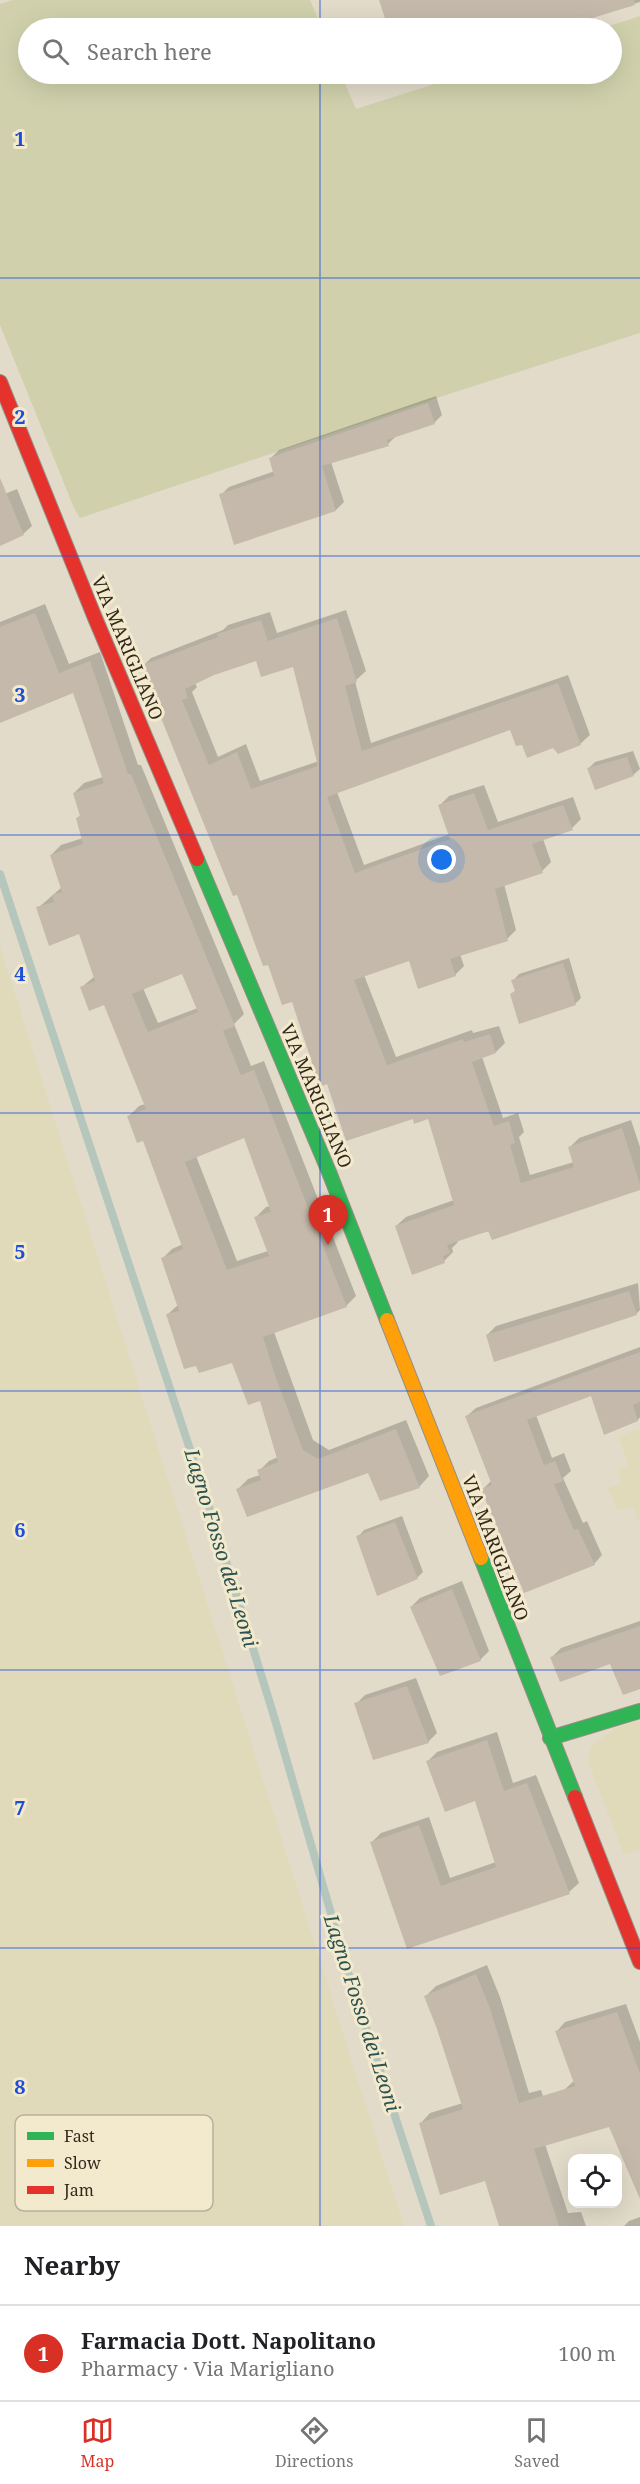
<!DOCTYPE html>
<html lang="en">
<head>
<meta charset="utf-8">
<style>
	body { margin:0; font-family:"Noto Serif",serif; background:#f2f2f2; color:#202124 }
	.controls { position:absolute; right:18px; bottom:18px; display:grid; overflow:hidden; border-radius:12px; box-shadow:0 6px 24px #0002 }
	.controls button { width:54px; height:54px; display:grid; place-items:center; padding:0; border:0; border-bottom:2px solid #e0e0e0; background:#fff; color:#202124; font:30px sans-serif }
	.you { position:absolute; left:442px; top:860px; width:21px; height:21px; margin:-15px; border:4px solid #fff; border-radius:50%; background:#1a73e8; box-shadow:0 0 0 9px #1a73e833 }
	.badge { display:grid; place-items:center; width:39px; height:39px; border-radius:50%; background:#d93025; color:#fff; font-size:20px; font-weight:700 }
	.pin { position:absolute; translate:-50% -50px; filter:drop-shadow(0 2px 3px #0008) }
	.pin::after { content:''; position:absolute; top:32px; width:21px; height:18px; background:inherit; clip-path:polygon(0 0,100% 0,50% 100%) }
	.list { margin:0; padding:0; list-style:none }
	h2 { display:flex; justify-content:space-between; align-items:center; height:78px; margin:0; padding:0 24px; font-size:26px }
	h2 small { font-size:20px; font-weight:400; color:#757577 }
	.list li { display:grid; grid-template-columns:39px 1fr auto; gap:18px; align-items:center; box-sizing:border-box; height:96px; padding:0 24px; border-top:2px solid #e0e0e0 }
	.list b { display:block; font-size:22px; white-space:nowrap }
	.list p { margin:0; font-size:20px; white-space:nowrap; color:#757577 }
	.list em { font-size:20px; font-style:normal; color:#757577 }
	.icon { flex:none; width:33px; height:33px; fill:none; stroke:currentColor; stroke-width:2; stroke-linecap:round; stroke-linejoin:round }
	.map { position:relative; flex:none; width:640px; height:2226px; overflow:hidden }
	.search { position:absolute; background:#fff; box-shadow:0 6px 24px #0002; left:18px; right:18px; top:18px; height:66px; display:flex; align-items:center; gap:15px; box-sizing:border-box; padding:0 21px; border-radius:33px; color:#757577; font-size:22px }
	.sheet { height:174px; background:#fff }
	nav { display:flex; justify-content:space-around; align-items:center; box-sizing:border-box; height:84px; border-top:2px solid #e0e0e0; background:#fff; font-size:16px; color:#757577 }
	nav a { display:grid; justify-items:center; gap:3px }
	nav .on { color:#d93025 }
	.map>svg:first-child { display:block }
</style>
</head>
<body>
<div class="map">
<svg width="640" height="2226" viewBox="0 0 640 2226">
	<rect width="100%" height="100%" fill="#e2dbca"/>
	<g fill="#e1daba">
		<path d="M0,946L128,1353L404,2226H0Z"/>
		<path d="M640,1429V1520L638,1521L633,1506L617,1511L608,1488L622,1483L618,1470L629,1465L618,1436Z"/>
		<path d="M640,1720V1850L624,1855L588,1761L591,1747L613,1729Z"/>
	</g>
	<path fill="#d0d1ac" d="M13,0H310L322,28H28V74H341L356,109L466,74H612V28H603L640,16V333L446,395L80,518L74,508L0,325V4Z"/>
	<g fill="#0003" fill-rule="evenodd">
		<path d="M381,0H640V2L555,28H390Z"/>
		<path d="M436,396L442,415L434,423L396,436L388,444L331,462L344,502L336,510L221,495L229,487L275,471L271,458L279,450Z"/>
		<path d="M17,489L32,526L23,534L0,545V496Z"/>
		<path d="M45,604L69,664L100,652L138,765H141L244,1014L234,1024L251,1066L264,1061L356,1296L346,1306L274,1332L313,1440L329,1450L406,1420L429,1476L420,1486L381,1500L369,1471L238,1489L248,1479L260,1475L259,1471L269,1461L278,1457L261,1399L232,1361L168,1314L178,1305L162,1259L172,1249L183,1244L144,1139L129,1116L139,1106L145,1104L105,1003L82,987L95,976L80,932L38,908L62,887L51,855L61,845L83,838L77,819L81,815L74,793L84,783L103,777L73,691L0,710V622ZM182,972L198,1008L158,1023L143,988ZM244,1136L271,1206L266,1207L256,1217L268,1251L237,1261L196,1156Z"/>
		<path d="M346,610L366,671L355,681L371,743L568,675L590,735L580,744L553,747L523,743L511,728L337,792L364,865L450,834L440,805L449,796L484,785L498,822L573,797L581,819L572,828L543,839L551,862L542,871L504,884L516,930L507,939L460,954L464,966L455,975L410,959L364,975L396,1057L472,1030L473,1033L499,1026L505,1043L496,1052L482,1057L503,1118L518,1113L524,1132L519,1137L530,1175L574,1162L570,1147L579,1138L631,1120L640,1147V1189L457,1240L458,1242L452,1248L453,1252L444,1261L396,1226L406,1217L454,1200L429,1117L413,1118L328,1082L292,1000L269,963L237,893L142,667L151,658L223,630L228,625L270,612L277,633ZM257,659L294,665L319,761L260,781L246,744L218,757L192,692L197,687L195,683L214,673Z"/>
		<path d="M633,751L640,769L633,775L589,768L595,762Z"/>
		<path d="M569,958L581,998L575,1004L512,994L516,990L513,981L519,974Z"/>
		<path d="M638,1283L640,1310L636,1314L487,1335L496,1326Z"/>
		<path d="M640,1347V1417L638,1420L592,1394L536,1415L552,1458L564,1453L571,1471L563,1478L583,1523L587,1521L602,1555L594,1564L483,1489L492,1480L467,1416L476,1408Z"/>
		<path d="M402,1516L423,1572L417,1578L358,1537L364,1530Z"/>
		<path d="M462,1581L489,1651L480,1660L411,1607L420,1598Z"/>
		<path d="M640,1621V1687L611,1662L552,1657L561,1648Z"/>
		<path d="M416,1678L437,1733L428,1742L356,1704L365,1695Z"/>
		<path d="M497,1732L513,1783L536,1775L579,1883L569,1892L408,1947L372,1842L381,1833L429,1817L450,1878L496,1862L476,1799L428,1761L437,1752Z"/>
		<path d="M487,1965L500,1997L529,2093L541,2090L555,2134L545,2144L568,2213L581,2212L586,2226H501L486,2179L420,2124L430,2113L463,2103L426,1996L436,1986Z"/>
		<path d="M626,2004L640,2042V2196L610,2125L564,2090L574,2081L557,2031L565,2022Z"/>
		<path d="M640,2217V2226H624L629,2221Z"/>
	</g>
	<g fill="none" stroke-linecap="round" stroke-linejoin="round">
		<path stroke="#b5c6bc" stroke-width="8" d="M0,874L211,1513L273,1713L350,1979L431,2226"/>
	</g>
	<g fill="#c5b9ab" fill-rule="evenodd">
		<path d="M379,0H634L635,5L560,28H388Z"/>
		<path d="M428,403L435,424L387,440L389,446L322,466L336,511L234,545L219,494L274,476L269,458Z"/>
		<path d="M0,478L24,535L0,546Z"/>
		<path d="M35,613L59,673L90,661L128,774H131L235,1026L223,1031L241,1075L254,1070L347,1307L263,1337L276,1378L303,1450L318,1459L396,1429L420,1488L380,1501L368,1473L247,1517L236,1489L261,1480L257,1470L278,1462L260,1401L248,1405L232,1363L199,1373L196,1366L184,1369L166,1314L179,1311L161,1258L183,1249L143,1141L137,1143L127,1116L146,1109L104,1005L89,1011L80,987L95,981L79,934L49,946L36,907L54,902L52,895L62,892L50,855L83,844L76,818L80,816L73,793L104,783L73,693L0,723V627ZM182,974L198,1012L148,1032L132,994ZM244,1138L271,1212L254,1217L269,1256L227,1270L185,1162Z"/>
		<path d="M337,618L357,682L345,686L362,751L558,683L581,745L558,754L553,748L527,758L522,745L516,746L510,730L327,797L355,873L450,839L438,805L474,793L488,830L563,805L573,830L532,844L543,873L495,889L508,941L450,959L456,976L418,989L409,961L354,980L387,1065L463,1039L464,1042L490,1034L496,1053L472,1062L494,1126L509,1121L515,1143L510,1145L521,1183L574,1167L568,1147L622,1128L640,1184V1190L492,1240L488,1231L447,1245L450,1253L443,1256L445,1263L412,1275L395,1226L454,1205L428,1119L414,1124L413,1119L346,1141L327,1084L320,1087L292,1002L282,1005L268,965L263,966L237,895L233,896L140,666L218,637L217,634L261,620L268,641ZM256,661L261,677L293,667L318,766L251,789L237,752L209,765L182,700L188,698L185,689L214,675Z"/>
		<path d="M627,757L634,776L595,790L587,768Z"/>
		<path d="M563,963L576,1005L519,1024L510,994L515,991L511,980Z"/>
		<path d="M629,1291L637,1315L494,1362L486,1335Z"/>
		<path d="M640,1352V1402L633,1405L638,1421L604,1435L591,1396L527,1420L544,1465L555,1461L563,1481L554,1484L574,1530L578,1529L595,1565L524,1593L481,1489L492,1485L465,1416Z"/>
		<path d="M395,1522L418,1579L377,1596L356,1536Z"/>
		<path d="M452,1589L481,1661L440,1676L410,1607Z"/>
		<path d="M640,1626V1689L623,1695L610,1664L560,1682L550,1657Z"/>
		<path d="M407,1686L429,1743L373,1760L354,1703Z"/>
		<path d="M487,1740L504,1791L527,1783L570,1894L407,1949L370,1842L419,1825L441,1886L496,1867L475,1801L445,1812L426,1761Z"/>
		<path d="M476,1974L490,2008L519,2103L575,2086L555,2031L617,2012L640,2074V2199L609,2127L534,2149L559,2226H499L485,2181L440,2195L419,2123L463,2109L437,2029L424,1996Z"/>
	</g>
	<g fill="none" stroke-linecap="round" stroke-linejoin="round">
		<defs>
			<g id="fast">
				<path d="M197,859L329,1172L387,1320"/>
				<path d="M481,1558L575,1797"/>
				<path d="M550,1738L640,1711"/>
			</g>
			<path id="slow" d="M387,1320L481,1558"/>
			<g id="jam">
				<path d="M0,382L95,618L197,859"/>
				<path d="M575,1797L640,1962"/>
			</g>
		</defs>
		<use href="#fast" stroke="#968f83" stroke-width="16"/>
		<use href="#slow" stroke="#968f83" stroke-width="16"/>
		<use href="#jam" stroke="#968f83" stroke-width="16"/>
		<use href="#fast" stroke="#30b455" stroke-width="14"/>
		<use href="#slow" stroke="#ff9f0a" stroke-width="14"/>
		<use href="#jam" stroke="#e5322d" stroke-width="14"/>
	</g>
	<path fill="none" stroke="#1d4ed8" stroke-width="1.5" stroke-opacity="0.55" d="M320,0V28M320,74V2226M0,278H640M0,556H640M0,835H640M0,1113H640M0,1391H640M0,1670H640M0,1948H640"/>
	<g text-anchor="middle" stroke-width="6" stroke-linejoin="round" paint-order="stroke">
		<g font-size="18" fill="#33281c" stroke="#f3eace">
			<text transform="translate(127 648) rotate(67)" y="6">VIA MARIGLIANO</text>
			<text transform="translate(316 1096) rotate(67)" y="6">VIA MARIGLIANO</text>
			<text transform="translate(495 1548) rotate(69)" y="6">VIA MARIGLIANO</text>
		</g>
		<g font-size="20" font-style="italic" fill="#2c5351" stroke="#f3eace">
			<text transform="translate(221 1548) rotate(73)" y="7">Lagno Fosso dei Leoni</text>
			<text transform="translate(362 2013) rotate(72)" y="7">Lagno Fosso dei Leoni</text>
		</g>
	</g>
	<rect x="15" y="2115" width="198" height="96" rx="9" fill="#f3eace" stroke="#b9b099" stroke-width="1.5"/>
	<rect x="27" y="2132" width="27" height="8" fill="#30b455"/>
	<rect x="27" y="2159" width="27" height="8" fill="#ff9f0a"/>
	<rect x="27" y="2186" width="27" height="8" fill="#e5322d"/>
	<g font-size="16" fill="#33281c">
		<text x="64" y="2142">Fast</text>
		<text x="64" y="2169">Slow</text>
		<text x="64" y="2196">Jam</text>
	</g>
	<g font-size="20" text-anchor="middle" font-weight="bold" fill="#1d4ed8" stroke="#f3eace" stroke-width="6" stroke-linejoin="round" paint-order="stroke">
		<text x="20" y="146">1</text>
		<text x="20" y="424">2</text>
		<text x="20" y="702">3</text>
		<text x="20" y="981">4</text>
		<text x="20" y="1259">5</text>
		<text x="20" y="1537">6</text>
		<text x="20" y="1815">7</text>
		<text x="20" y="2094">8</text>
	</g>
</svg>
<div class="controls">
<button><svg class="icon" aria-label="locate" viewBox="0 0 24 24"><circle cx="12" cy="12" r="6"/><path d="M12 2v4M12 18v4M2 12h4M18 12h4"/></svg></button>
</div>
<div class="you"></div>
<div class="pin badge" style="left:328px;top:1245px">1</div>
<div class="search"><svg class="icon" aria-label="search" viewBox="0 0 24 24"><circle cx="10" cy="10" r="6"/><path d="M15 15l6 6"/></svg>Search here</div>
</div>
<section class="sheet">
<h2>Nearby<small></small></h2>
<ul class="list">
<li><span class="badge">1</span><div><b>Farmacia Dott. Napolitano</b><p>Pharmacy · Via Marigliano</p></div><em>100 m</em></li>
</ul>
</section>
<nav>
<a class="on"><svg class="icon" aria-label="map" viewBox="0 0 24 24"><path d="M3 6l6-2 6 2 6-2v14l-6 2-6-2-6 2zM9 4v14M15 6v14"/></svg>Map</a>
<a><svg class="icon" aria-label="directions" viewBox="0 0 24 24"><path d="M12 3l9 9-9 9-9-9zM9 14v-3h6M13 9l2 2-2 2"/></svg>Directions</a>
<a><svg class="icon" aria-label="saved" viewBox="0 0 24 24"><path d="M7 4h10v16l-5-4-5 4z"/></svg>Saved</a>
</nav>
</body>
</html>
